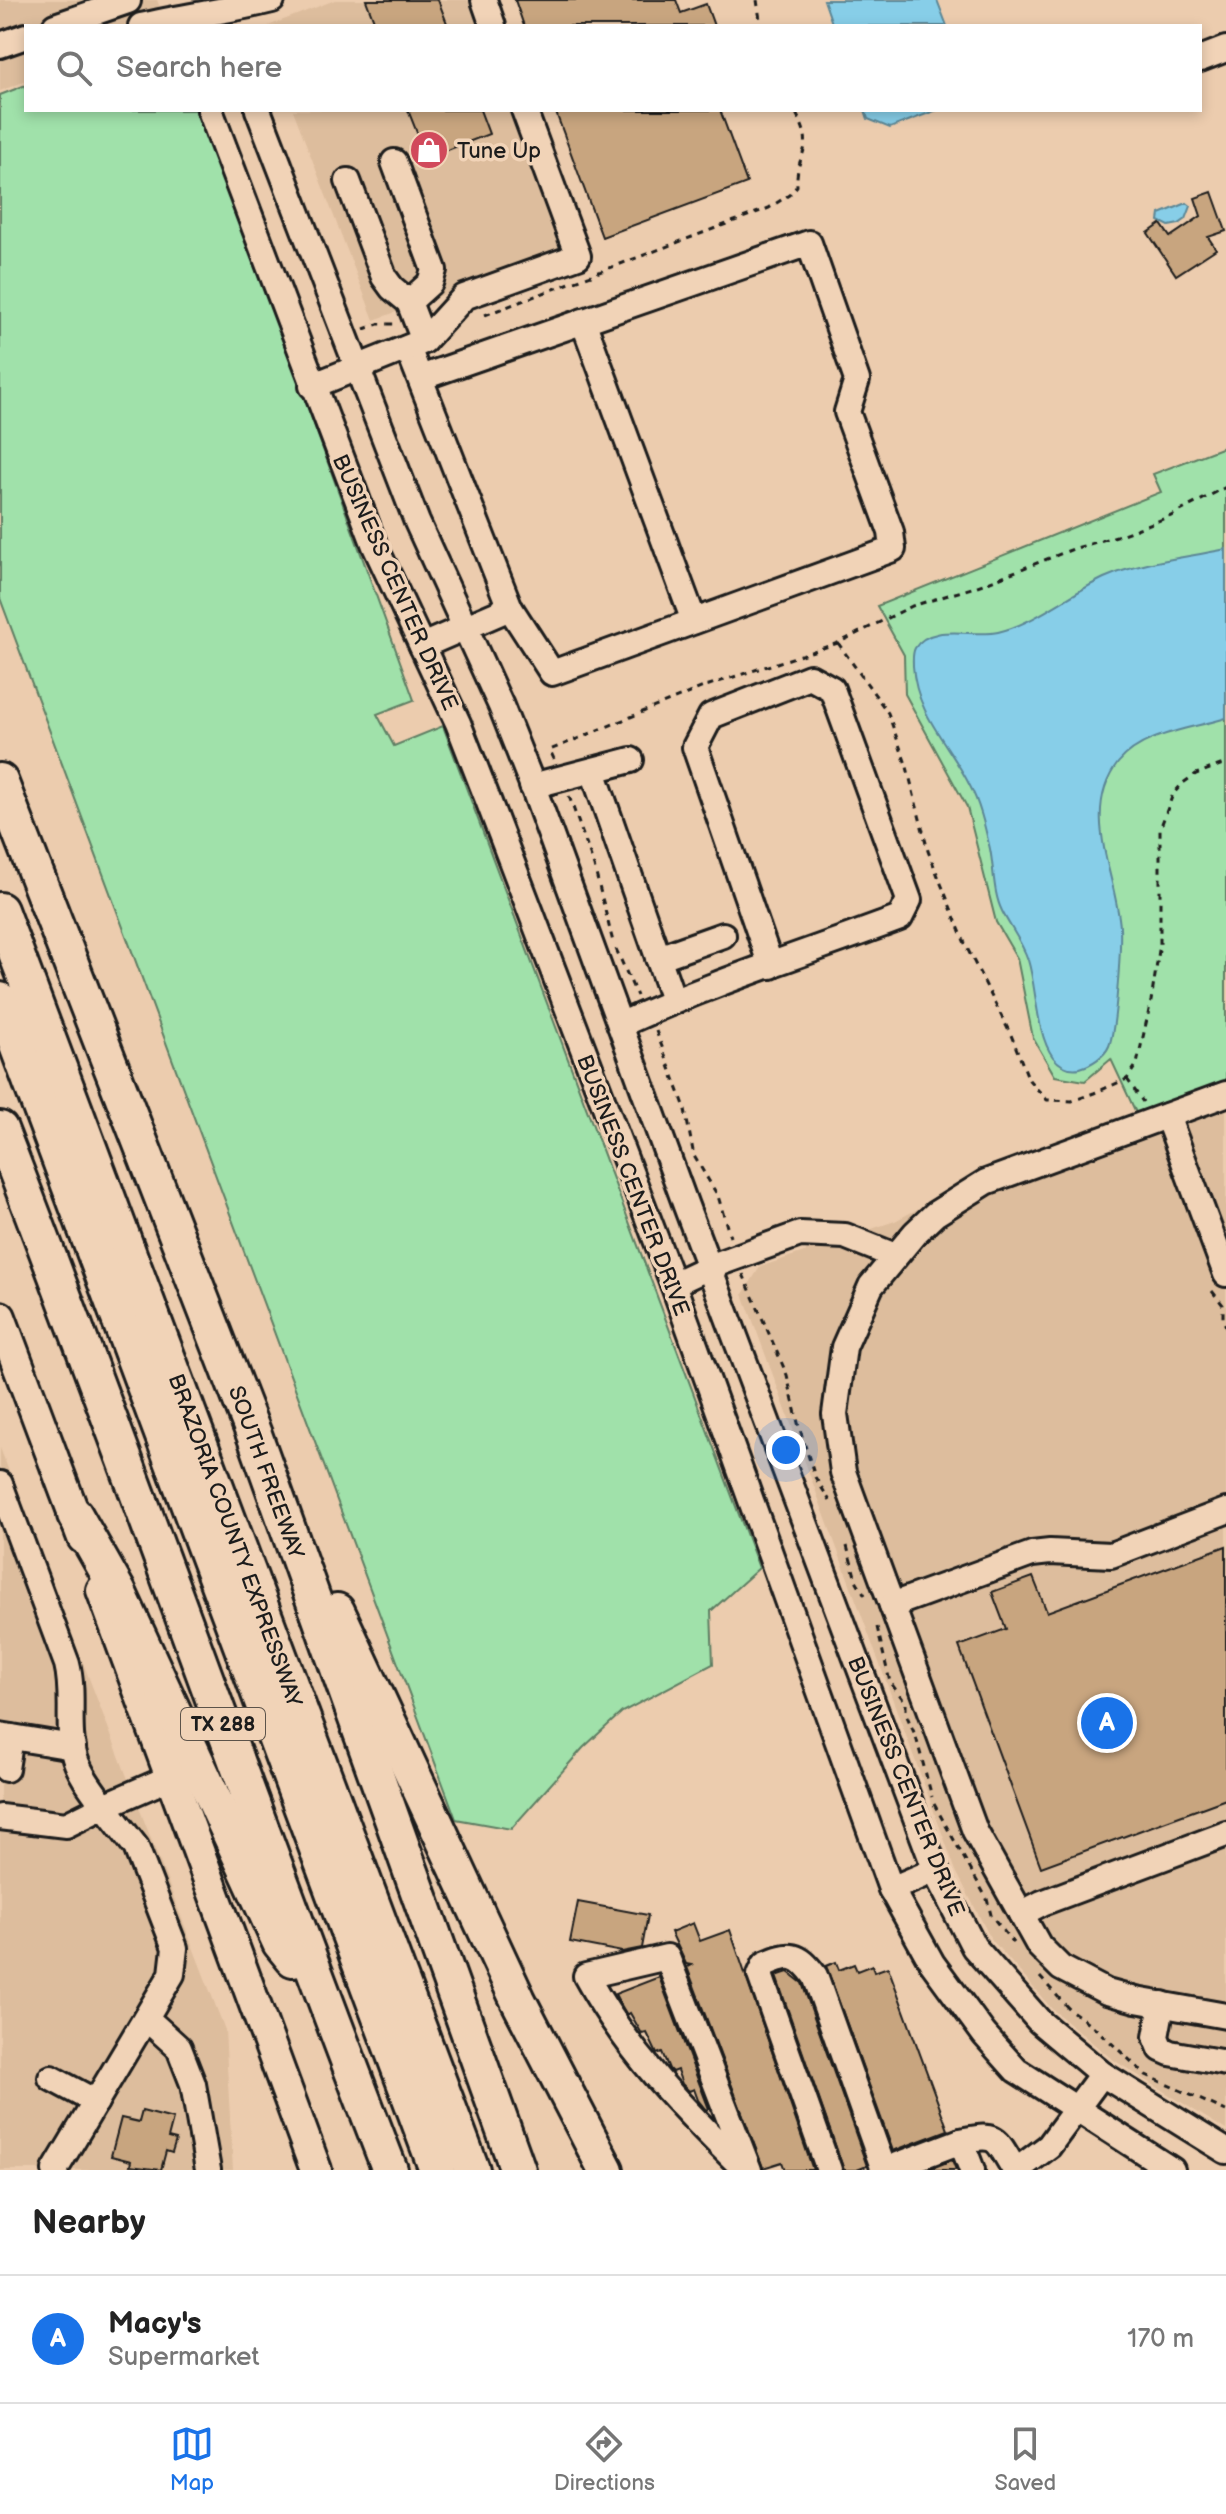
<!DOCTYPE html>
<html lang="en">
<head>
<meta charset="utf-8">
<style>
	body { margin:0; font-family:"Balsamiq Sans",sans-serif; background:#f2f2f2; color:#222 }
	.you { position:absolute; left:786px; top:1450px; width:28px; height:28px; margin:-20px; border:6px solid #fff; border-radius:50%; background:#1a73e8; box-shadow:0 0 0 12px #1a73e833 }
	.badge { display:grid; place-items:center; width:52px; height:52px; border-radius:50%; background:#1a73e8; color:#fff; font-size:26px; font-weight:700 }
	.pin { position:absolute; translate:-50% -50%; border:4px solid #fff; box-shadow:0 2px 8px #0006 }
	.list { margin:0; padding:0; list-style:none }
	h2 { display:flex; justify-content:space-between; align-items:center; height:104px; margin:0; padding:0 32px; font-size:34px }
	h2 small { font-size:26px; font-weight:400; color:#767676 }
	.list li { display:grid; grid-template-columns:52px 1fr auto; gap:24px; align-items:center; box-sizing:border-box; height:128px; padding:0 32px; border-top:2px solid #e0e0e0 }
	.list b { display:block; font-size:30px; white-space:nowrap }
	.list p { margin:0; font-size:26px; white-space:nowrap; color:#767676 }
	.list em { font-size:26px; font-style:normal; color:#767676 }
	.icon { flex:none; width:44px; height:44px; fill:none; stroke:currentColor; stroke-width:2; stroke-linecap:round; stroke-linejoin:round }
	.map { position:relative; flex:none; width:1226px; height:2170px; overflow:hidden }
	.search { position:absolute; background:#fff; box-shadow:0 4px 12px #0003; left:24px; right:24px; top:24px; height:88px; display:flex; align-items:center; gap:20px; box-sizing:border-box; padding:0 28px; border-radius:0px; color:#767676; font-size:30px }
	.sheet { height:232px; background:#fff }
	nav { display:flex; justify-content:space-around; align-items:center; box-sizing:border-box; height:112px; border-top:2px solid #e0e0e0; background:#fff; font-size:22px; color:#767676 }
	nav a { display:grid; justify-items:center; gap:4px }
	nav .on { color:#1a73e8 }
	.map>svg:first-child { display:block }
</style>
</head>
<body>
<div class="map">
<svg width="1226" height="2170" viewBox="0 0 1226 2170">
	<rect width="100%" height="100%" fill="#ecccae"/>
	<filter id="ink" filterUnits="userSpaceOnUse"><feTurbulence type="fractalNoise" baseFrequency=".0125" numOctaves="2"/><feDisplacementMap in="SourceGraphic" scale="16" xChannelSelector="R" yChannelSelector="G"/><feConvolveMatrix kernelMatrix="1 2 1 2 8 2 1 2 1" color-interpolation-filters="sRGB"/></filter>
	<g filter="url(#ink)">
		<g fill="#ddbd9d">
			<path d="M0,0H157L167,26H26V81L0,91Z"/>
			<path d="M335,0H468L478,26H268Z"/>
			<path d="M293,110H510L564,251L374,320Z"/>
			<path d="M1226,1083V2130L1112,2059L1052,2009L991,1939L956,1871L743,1294L760,1267L895,1221L970,1181Z"/>
			<path d="M0,1448L225,2030L233,2170H0Z"/>
		</g>
		<g fill="#a0e1aa" stroke="#5e7e63" stroke-width="2">
			<path d="M26,85V110H200L414,700L377,714L394,746L443,726L759,1568L711,1611L713,1664L622,1712L583,1748L511,1829L456,1819L0,598V95Z"/>
			<path d="M1226,446V1083L1138,1117L1111,1059L1085,1081L1055,1076L1033,1038L1017,958L996,922L967,807L905,694L904,655L877,606L1161,492L1153,474Z"/>
		</g>
		<g fill="#87cee8" stroke="#5c8796" stroke-width="2">
			<path d="M824,0H937L947,26H833Z"/>
			<path d="M865,110H937L890,128L868,119Z"/>
			<path d="M1187,203L1191,206L1186,219L1179,224L1169,226L1159,221L1160,214Z"/>
			<path d="M1226,549V718C1191,729 1142,733 1118,763C1080,812 1116,874 1120,927C1121,948 1116,1029 1109,1046C1105,1056 1091,1065 1080,1068C1069,1070 1060,1066 1053,1057C1036,1034 1037,989 1028,960C1022,942 1010,927 1002,911C993,893 994,868 990,849C985,827 980,804 969,784C949,744 916,714 913,666C913,660 912,654 915,648C931,622 974,638 998,632C1036,623 1069,594 1104,578C1142,561 1185,558 1226,549Z"/>
		</g>
		<g fill="#c8a57f" stroke="#1c1c1c" stroke-width="2">
			<path d="M366,0H438L448,26H376Z"/>
			<path d="M515,0H676L681,13L706,4L714,26H524Z"/>
			<path d="M408,110H480L489,134L427,158Z"/>
			<path d="M555,110H720L747,183L602,237Z"/>
			<path d="M1212,192L1226,231L1208,237L1216,249L1176,275L1148,233L1161,224L1170,237L1201,216L1195,198Z"/>
			<path d="M1226,1546V1799L1041,1867L959,1646L1006,1629L992,1592L1033,1577L1047,1612Z"/>
			<path d="M578,1902L648,1915L642,1948L622,1952L570,1942Z"/>
			<path d="M693,1923L700,1941L730,1930L813,2170H785L782,2162L763,2168L687,1967L691,1965L686,1964L671,1932Z"/>
			<path d="M836,1962L839,1970L854,1964L857,1971L872,1965L874,1972L888,1967L948,2130L893,2151L826,1966Z"/>
			<path d="M788,1972L802,1983L867,2166L857,2170H844L776,1976Z"/>
			<path d="M659,1977L709,2109L706,2110L698,2100L694,2089L689,2091L682,2084L677,2070L672,2072L669,2069L662,2052L657,2054L647,2033L642,2034L630,2013L627,2015L618,2000L615,1994Z"/>
			<path d="M142,2111L173,2119L168,2138L176,2140L172,2153L166,2151L161,2170L130,2166L131,2161L111,2156L121,2118L139,2122Z"/>
			<path d="M952,2160L956,2170H927Z"/>
		</g>
		<g fill="none" stroke-linecap="round" stroke-linejoin="round">
			<defs>
				<g id="minor">
					<path d="M484,0L493,26"/>
					<path d="M55,26L128,1"/>
					<path d="M141,26C184,16 228,11 272,0"/>
					<path d="M0,45L26,36"/>
					<path d="M1200,59L1226,49"/>
					<path d="M210,110L375,546L458,723L488,800L673,1284L891,1889L932,1963L984,2034L1016,2070L1172,2170"/>
					<path d="M258,110L417,522L501,706L532,784L686,1206L939,1879L974,1947L1040,2022L1102,2074L1226,2151"/>
					<path d="M394,162L434,270L430,283L409,302"/>
					<path d="M348,181L384,277L392,288L409,302L424,341"/>
					<path d="M583,321L694,621"/>
					<path d="M408,348L510,608L552,673L893,549L891,532L847,412L857,380L809,243L420,378"/>
					<path d="M312,386L424,341L464,297L578,256L524,110"/>
					<path d="M422,646L510,608"/>
					<path d="M593,771L673,1000"/>
					<path d="M532,786L631,760"/>
					<path d="M658,958L723,935"/>
					<path d="M620,1025C710,983 807,953 900,918L909,900L832,689L810,677L711,716L695,747L771,966"/>
					<path d="M1226,1094L986,1182L935,1214L915,1233L871,1286L844,1347L835,1414L843,1472L975,1831L1039,1946L1061,1968L1107,1992L1136,2000L1226,2016"/>
					<path d="M1167,1116L1226,1274"/>
					<path d="M673,1284L709,1267L800,1234L845,1236L895,1256"/>
					<path d="M0,1484L67,1664C75,1695 66,1728 75,1758C81,1776 93,1791 104,1806L171,1777"/>
					<path d="M892,1605L1032,1554L1050,1552L1111,1555L1226,1511"/>
					<path d="M0,1735L73,1747"/>
					<path d="M6,1769L11,1737"/>
					<path d="M0,1817L66,1825L104,1806L136,1847L175,1948L172,1974L55,2170"/>
					<path d="M891,1889L936,1870"/>
					<path d="M1021,1914L1042,1903L1226,1834"/>
					<path d="M1162,2004L1156,2037L1161,2049L1170,2053L1226,2063"/>
					<path d="M146,2018L179,2048L193,2084L208,2170"/>
					<path d="M51,2078L96,2102"/>
					<path d="M961,2141C999,2132 996,2140 1015,2170"/>
					<path d="M745,2170C683,2109 628,2053 586,1976L667,1957L749,2170"/>
					<path d="M829,2170L760,1975L765,1964C790,1953 798,1953 815,1976L884,2170"/>
					<path d="M885,2170L961,2141L972,2170"/>
					<path d="M1017,2170L1049,2146L1102,2074"/>
				</g>
				<g id="major">
					<path d="M0,1317L83,1538"/>
					<path d="M102,1590L316,2170"/>
				</g>
				<g id="highway">
					<path d="M0,781L255,1437L518,2170"/>
					<path d="M0,910L472,2170"/>
					<path d="M0,1000L437,2170"/>
					<path d="M0,1129C134,1475 256,1824 390,2170"/>
					<path d="M75,1515L118,1591L280,1943L293,1959"/>
					<path d="M337,1611L518,2000L606,2170"/>
				</g>
			</defs>
			<use href="#minor" stroke="#1c1c1c" stroke-width="30"/>
			<use href="#major" stroke="#1c1c1c" stroke-width="36"/>
			<use href="#highway" stroke="#1c1c1c" stroke-width="40"/>
			<g stroke="#1c1c1c" stroke-width="3" stroke-dasharray="6 6" stroke-linecap="butt">
				<path d="M757,0L761,26"/>
				<path d="M485,315L769,208L789,195L797,186C795,149 819,152 794,110"/>
				<path d="M364,329L378,324H396"/>
				<path d="M838,643L888,713L907,767L928,851L966,946L1011,1035L1029,1080L1047,1100L1072,1101L1094,1093L1127,1079L1137,1064L1151,1001L1160,944V829L1173,794L1183,783L1196,774L1226,763"/>
				<path d="M554,759L550,750L706,686L838,643L912,606L975,587L1073,549L1123,534L1171,516L1226,487"/>
				<path d="M569,796L594,866L613,942"/>
				<path d="M616,949L637,996"/>
				<path d="M656,1031L684,1105L694,1156L718,1196L730,1237"/>
				<path d="M1127,1079L1143,1102"/>
				<path d="M743,1274L787,1375L798,1423L815,1477L830,1501"/>
				<path d="M1212,1291L1223,1305V1318L1226,1327"/>
				<path d="M847,1546L856,1580L865,1595"/>
				<path d="M877,1627L890,1682L906,1703V1714L916,1737L932,1797"/>
				<path d="M934,1804L987,1899L991,1915L1013,1943"/>
				<path d="M1040,1977L1069,2009L1094,2027L1146,2075L1226,2111"/>
			</g>
			<use href="#minor" stroke="#f1d3b7" stroke-width="24"/>
			<use href="#major" stroke="#f1d3b7" stroke-width="30"/>
			<use href="#highway" stroke="#f1d3b7" stroke-width="34"/>
		</g>
	</g>
	<defs>
		<symbol id="shop-disc" viewBox="-11 -11 22 22"><circle r="9.5" fill="#d1495b" stroke="#f1d3b7"/><path d="M-5-2.5h2.3a2.7 3.5 0 0 1 5.4 0H5L5.5 6h-11ZM-1.5-2.5h3a1.5 2.3 0 0 0-3 0Z" fill="#fff"/></symbol>
	</defs>
	<g fill-rule="evenodd">
		<use href="#shop-disc" x="407" y="128" width="44" height="44"/>
	</g>
	<g text-anchor="middle" stroke-width="7" stroke-linejoin="round" paint-order="stroke">
		<rect fill="#f1d3b7" stroke="#5c534a" stroke-width="2" x="181" y="1708" width="84" height="32" rx="6"/>
		<g font-size="20" font-weight="bold" fill="#1c1c1c">
			<text x="223" y="1731">TX 288</text>
		</g>
		<g font-size="22" fill="#1c1c1c" stroke="#f1d3b7" text-anchor="start">
			<text x="457" y="158">Tune Up</text>
		</g>
		<g font-size="22" fill="#1c1c1c" stroke="#f1d3b7">
			<text transform="translate(396 582) rotate(66)" y="8">BUSINESS CENTER DRIVE</text>
			<text transform="translate(634 1185) rotate(69)" y="8">BUSINESS CENTER DRIVE</text>
			<text transform="translate(267 1472) rotate(70)" y="8">SOUTH FREEWAY</text>
			<text transform="translate(236 1540) rotate(70)" y="8">BRAZORIA COUNTY EXPRESSWAY</text>
			<text transform="translate(907 1786) rotate(68)" y="8">BUSINESS CENTER DRIVE</text>
		</g>
	</g>
</svg>
<div class="you"></div>
<div class="pin badge" style="left:1107px;top:1723px">A</div>
<div class="search"><svg class="icon" aria-label="search" viewBox="0 0 24 24"><circle cx="10" cy="10" r="6"/><path d="M15 15l6 6"/></svg>Search here</div>
</div>
<section class="sheet">
<h2>Nearby<small></small></h2>
<ul class="list">
<li><span class="badge">A</span><div><b>Macy's</b><p>Supermarket</p></div><em>170 m</em></li>
</ul>
</section>
<nav>
<a class="on"><svg class="icon" aria-label="map" viewBox="0 0 24 24"><path d="M3 6l6-2 6 2 6-2v14l-6 2-6-2-6 2zM9 4v14M15 6v14"/></svg>Map</a>
<a><svg class="icon" aria-label="directions" viewBox="0 0 24 24"><path d="M12 3l9 9-9 9-9-9zM9 14v-3h6M13 9l2 2-2 2"/></svg>Directions</a>
<a><svg class="icon" aria-label="saved" viewBox="0 0 24 24"><path d="M7 4h10v16l-5-4-5 4z"/></svg>Saved</a>
</nav>
</body>
</html>
